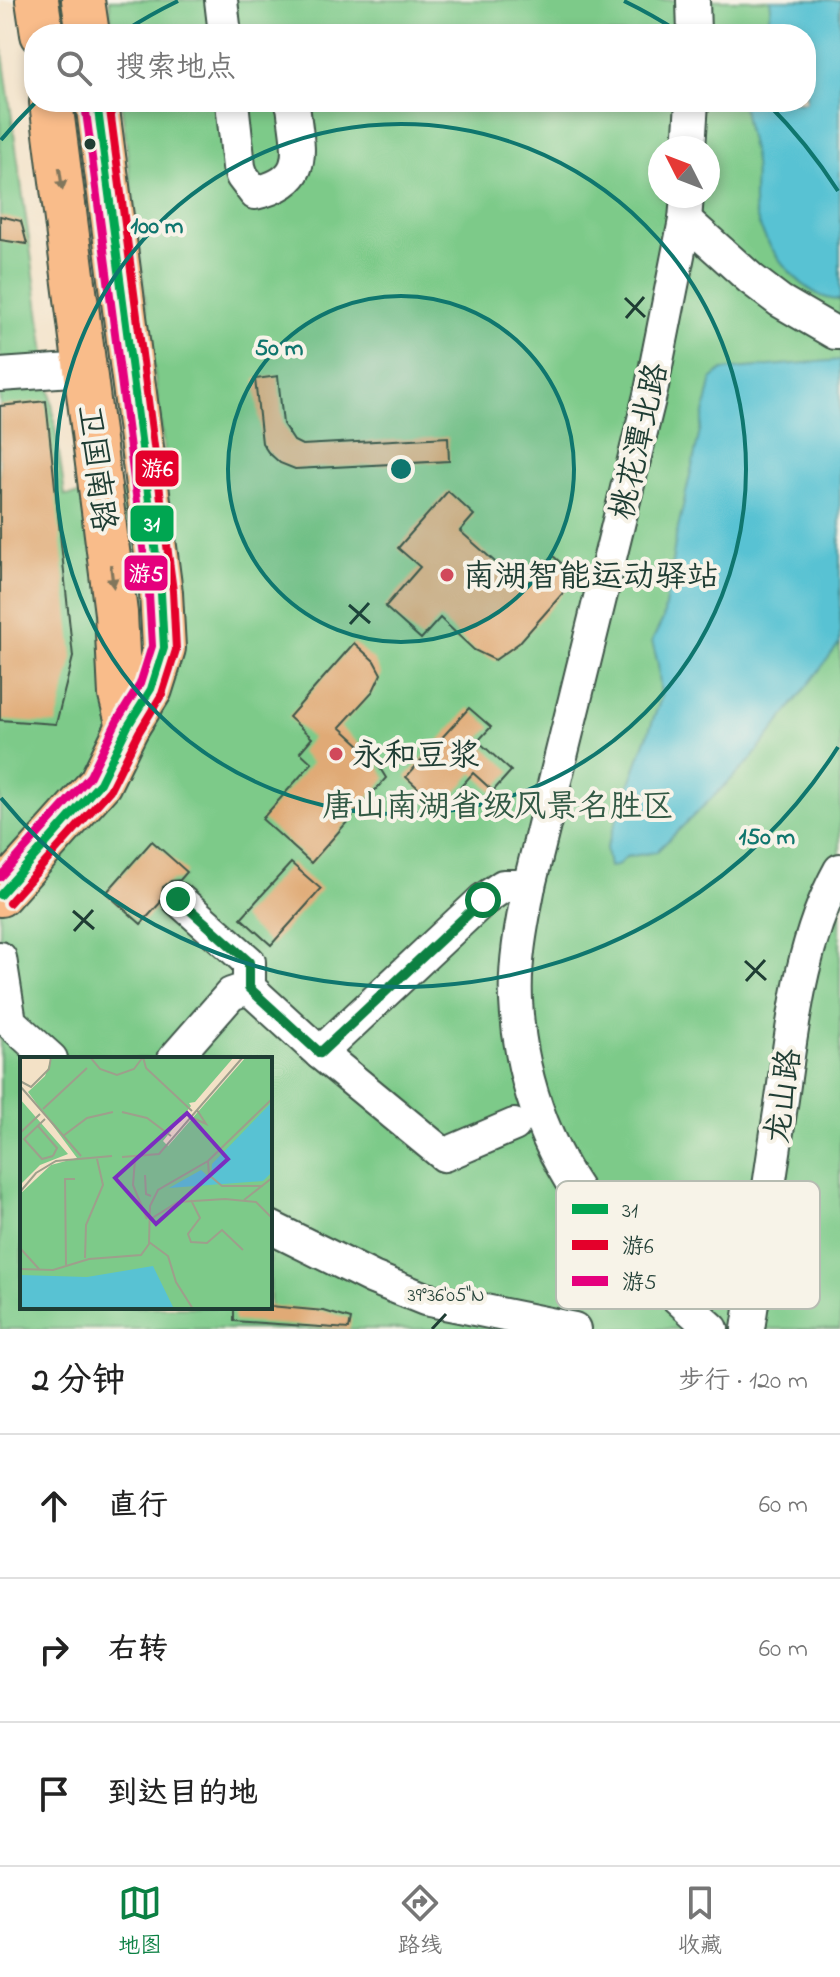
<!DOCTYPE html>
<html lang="zh">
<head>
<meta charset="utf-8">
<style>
	body { margin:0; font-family:"Indie Flower","LXGW WenKai TC",sans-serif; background:#f2f2f2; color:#222 }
	.compass { position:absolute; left:648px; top:136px; width:72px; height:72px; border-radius:50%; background:#fff; box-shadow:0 4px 12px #0003; rotate:312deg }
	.stop { position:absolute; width:24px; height:24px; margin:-18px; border:6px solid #0b8043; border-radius:50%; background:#fff }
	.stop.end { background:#0b8043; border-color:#fff; box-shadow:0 2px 8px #0008 }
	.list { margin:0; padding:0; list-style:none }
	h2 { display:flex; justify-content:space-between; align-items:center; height:104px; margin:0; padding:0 32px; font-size:34px }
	h2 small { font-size:26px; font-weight:400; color:#767676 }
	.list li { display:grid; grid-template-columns:52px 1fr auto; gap:24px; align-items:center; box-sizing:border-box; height:144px; padding:0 32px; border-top:2px solid #e0e0e0 }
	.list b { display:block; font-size:30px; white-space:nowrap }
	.list em { font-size:26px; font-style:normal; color:#767676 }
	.icon { flex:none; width:44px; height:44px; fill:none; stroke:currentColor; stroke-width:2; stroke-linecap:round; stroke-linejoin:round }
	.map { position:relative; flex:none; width:840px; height:1329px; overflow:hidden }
	.search { position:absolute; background:#fff; box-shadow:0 4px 12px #0003; left:24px; right:24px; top:24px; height:88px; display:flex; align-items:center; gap:20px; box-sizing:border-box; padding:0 28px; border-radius:32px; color:#767676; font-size:30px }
	.sheet { height:536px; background:#fff }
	nav { display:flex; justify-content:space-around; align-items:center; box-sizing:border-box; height:112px; border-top:2px solid #e0e0e0; background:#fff; font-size:22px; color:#767676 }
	nav a { display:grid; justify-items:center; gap:4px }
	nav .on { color:#0b8043 }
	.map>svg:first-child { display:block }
</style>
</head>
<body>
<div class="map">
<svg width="840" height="1329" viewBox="0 0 840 1329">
	<rect width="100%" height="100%" fill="#f7f3e8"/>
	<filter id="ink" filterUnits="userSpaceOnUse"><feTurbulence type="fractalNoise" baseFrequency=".0125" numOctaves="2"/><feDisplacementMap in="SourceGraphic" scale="16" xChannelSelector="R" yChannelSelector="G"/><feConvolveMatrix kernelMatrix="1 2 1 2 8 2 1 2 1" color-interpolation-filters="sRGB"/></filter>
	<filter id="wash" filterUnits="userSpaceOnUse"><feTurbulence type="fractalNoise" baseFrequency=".006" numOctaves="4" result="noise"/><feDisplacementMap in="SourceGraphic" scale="32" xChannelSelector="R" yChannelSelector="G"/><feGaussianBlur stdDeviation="1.8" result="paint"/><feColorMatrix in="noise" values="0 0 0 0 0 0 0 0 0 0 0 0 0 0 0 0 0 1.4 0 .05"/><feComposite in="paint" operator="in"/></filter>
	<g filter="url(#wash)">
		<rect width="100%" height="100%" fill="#f3e1c6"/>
		<path fill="#7dca89" stroke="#4e845e" stroke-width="2" fill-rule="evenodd" d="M109,0H840V1329H0V33L65,496L168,486L121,102H806V34H113ZM660,148H708V196H660ZM22,1059H270V1307H22Z"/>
		<g fill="#58c2d3" stroke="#3c8084" stroke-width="2">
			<path d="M770,0H840V300C804,300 763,246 755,212C752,197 756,179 754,163C752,142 743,123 743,102H806V34H766L771,7Z"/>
			<path d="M840,360V643L749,762L656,852L626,857L617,866L609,867L606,849L661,698L658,664L652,641L663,619L676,537L712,378L723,370Z"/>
		</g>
		<g id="blocks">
			<g fill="#e0aa76">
				<path d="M0,216L21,221L27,244L0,240Z"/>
				<path d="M278,376L283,424L294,441L302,445L448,437L449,461L295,469L280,463L268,452L262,443L255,379Z"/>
				<path d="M46,401L73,657L56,724L0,720V406Z"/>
				<path d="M448,491L474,515L460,531L512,577L516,572L528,583L553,556L577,577L519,643L495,660L474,650L440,618L421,639L385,607L420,567L398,548Z"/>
				<path d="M354,643L374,661L381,674L373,691L340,727L373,757L386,778L311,863L262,819L312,763L300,752L312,738L289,717Z"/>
				<path d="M469,708L491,727L478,741L511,771L493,791L473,773L441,809L406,777Z"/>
				<path d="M152,841L187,872L180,880L171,881L163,887L160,903L141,924L106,893Z"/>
				<path d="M291,863L321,889L271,945L241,918Z"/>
				<path d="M270,1306L324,1311L351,1319L349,1329L234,1321V1309Z"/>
			</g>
		</g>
	</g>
	<g filter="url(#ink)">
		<use href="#blocks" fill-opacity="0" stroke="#3f564a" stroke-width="2"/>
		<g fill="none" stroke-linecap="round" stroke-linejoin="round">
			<defs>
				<g id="minor">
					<path d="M221,0L225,34"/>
					<path d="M693,0L694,34"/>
					<path d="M232,102L239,167L242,176L255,193C311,180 298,152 293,105L291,102"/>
					<path d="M689,148L692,102"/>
					<path d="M687,196L685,220L651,391L529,886C522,923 514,962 516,1000C520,1084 551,1166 606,1228C639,1264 676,1296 712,1329"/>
					<path d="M685,220L751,279L780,301L835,333H840"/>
					<path d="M0,375L86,369"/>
					<path d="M0,958L10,1022L51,1059"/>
					<path d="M249,988L320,1053L444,1155L514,1125"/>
					<path d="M320,1053L483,900L503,886H529"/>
					<path d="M174,1059L231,994L249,988V962L178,899"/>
					<path d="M270,1227L373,1278L425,1299L574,1329"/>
					<path d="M748,1329C760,1253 770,1176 782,1099C793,1021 801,941 840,870"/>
				</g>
				<g id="major">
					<path d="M37,0L42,34"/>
					<path d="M83,0L88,34"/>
					<path d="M51,102L116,613L120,695L128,726"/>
					<path d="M0,895L100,783L128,726L151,689L164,648L161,593L97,102"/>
				</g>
			</defs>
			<use href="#minor" stroke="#3f564a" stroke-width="36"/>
			<use href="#major" stroke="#3f564a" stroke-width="46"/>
			<use href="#minor" stroke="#fff" stroke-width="32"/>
			<use href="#major" stroke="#f9bc8a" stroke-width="42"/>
			<defs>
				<path id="bus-1" d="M0,895L100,783L128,726L151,689L164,648L161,593L97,102"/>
				<path id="bus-2" d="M9,903L110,790L139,732L162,694L176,650L173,591L109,102"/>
				<path id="bus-3" d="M0,877L90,776L117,721L140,684L152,646L149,594L85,104"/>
			</defs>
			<use href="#bus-1" stroke="#f7f3e8" stroke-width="14"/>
			<use href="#bus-2" stroke="#f7f3e8" stroke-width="14"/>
			<use href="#bus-3" stroke="#f7f3e8" stroke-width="14"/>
			<use href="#bus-1" stroke="#00a651" stroke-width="8"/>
			<use href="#bus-2" stroke="#e4002b" stroke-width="8"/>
			<use href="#bus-3" stroke="#e5007d" stroke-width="8"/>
		</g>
		<defs><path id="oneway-solid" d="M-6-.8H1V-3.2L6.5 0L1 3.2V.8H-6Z" transform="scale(2)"/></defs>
		<g fill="#81765b">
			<use href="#oneway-solid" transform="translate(61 179) rotate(82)"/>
			<use href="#oneway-solid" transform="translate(112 576) rotate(83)"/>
		</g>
	</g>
	<g fill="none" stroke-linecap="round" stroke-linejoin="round" filter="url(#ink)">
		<path stroke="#0b8043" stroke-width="10" d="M178,899L249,962V988L320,1053L483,900"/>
	</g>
	<path fill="none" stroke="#1f3d34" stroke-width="3" d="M625,298L645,317M626,318L644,297M349,605L370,623M350,624L369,603M73,911L94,929M74,931L93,910M745,961L766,980M746,981L765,960M432,1329L446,1314"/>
	<circle cx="401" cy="469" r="173" fill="#0f766e" fill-opacity=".12"/>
	<g fill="none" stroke="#0f766e" stroke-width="4">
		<circle cx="401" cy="469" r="173"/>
		<circle cx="401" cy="469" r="345"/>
		<path d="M838 747A518 518 0 0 1 1 798M1 140A518 518 0 0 1 35 103M123 32A518 518 0 0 1 178 1M624 1A518 518 0 0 1 679 32M767 103A518 518 0 0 1 838 191"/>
	</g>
	<circle fill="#1f3d34" stroke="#f7f3e8" stroke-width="3" cx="90" cy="144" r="7"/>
	<g fill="#d1495b" stroke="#f7f3e8" stroke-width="3">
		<circle cx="447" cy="575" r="8"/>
		<circle cx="336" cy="754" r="8"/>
	</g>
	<g text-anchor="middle" stroke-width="8" stroke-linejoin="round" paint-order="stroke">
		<g font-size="32" fill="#1f3d34" stroke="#f7f3e8">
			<text transform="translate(638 441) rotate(-77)" y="11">桃花潭北路</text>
			<text transform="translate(98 468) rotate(83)" y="11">卫国南路</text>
			<text transform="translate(782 1096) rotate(-82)" y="11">龙山路</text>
		</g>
		<g font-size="32" fill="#1f3d34" stroke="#f7f3e8" text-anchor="start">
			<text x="463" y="586">南湖智能运动驿站</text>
			<text x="352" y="765">永和豆浆</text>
		</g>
		<g font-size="32" fill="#325945" stroke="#f7f3e8">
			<text x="498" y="816">唐山南湖省级风景名胜区</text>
		</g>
	</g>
	<g transform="translate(20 1057)">
		<rect width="252" height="252" fill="#f3e1c6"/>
		<path d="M32,0H214L175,45L169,46L171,49L143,84L148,89L226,0H252V252H0V137L31,108L57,101L8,35L25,19ZM0,42L48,97L20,108L0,128Z" fill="#7dca89"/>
		<path d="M252,45V115L243,124L149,131L181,113L191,122L192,107ZM133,209L154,252H0V218L67,220Z" fill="#58c2d3"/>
		<path fill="none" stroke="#9e9f8c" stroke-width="2" d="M70,0L80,12L97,18L114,12L123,0M123,0L126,11L172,54M0,24L11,30L29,12L31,0M0,29L61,99M23,52L67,11M102,55L127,61L151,79M171,60L186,67L177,53M25,62L4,82L22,102L33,99M18,69L37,91L33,99M0,76L20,57M43,79L67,61L93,55M102,100L139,97L223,0M115,102L113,128L127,162M188,104L189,118L202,129H243M125,118L126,137L131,139M0,135L16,116L36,104L92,99M171,143L180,161L168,177L171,185L187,186L202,173L223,193M224,143L252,121M129,163L158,145L205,142L236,145L252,161M129,185L148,199L156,225L173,252M0,191L19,212M65,201L66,168L83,128L77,102M46,208L45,122H55M0,212L33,213L69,202L121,198L129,187L130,149L138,133L188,104L252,42"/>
		<path fill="#7b2cbf" fill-opacity="0.15" stroke="#7b2cbf" stroke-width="4" d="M167,56L208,102L136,167L95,121Z"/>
		<rect width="252" height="252" fill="none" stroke="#1f3d34" stroke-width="4"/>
	</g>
	<rect x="556" y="1181" width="264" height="128" rx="12" fill="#f7f3e8" stroke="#b6bcb2" stroke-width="2"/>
	<rect x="572" y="1204" width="36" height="10" fill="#00a651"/>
	<rect x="572" y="1240" width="36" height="10" fill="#e4002b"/>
	<rect x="572" y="1276" width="36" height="10" fill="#e5007d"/>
	<g font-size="22" fill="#1f3d34">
		<text x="622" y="1217">31</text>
		<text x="622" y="1253">游6</text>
		<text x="622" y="1289">游5</text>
	</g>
	<g font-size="20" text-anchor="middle" fill="#1f3d34" stroke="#f7f3e8" stroke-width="8" stroke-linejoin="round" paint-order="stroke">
		<text x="446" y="1301">39°36'05"N</text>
	</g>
	<circle cx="401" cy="469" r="12" fill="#0f766e" stroke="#f7f3e8" stroke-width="4"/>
	<g font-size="24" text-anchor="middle" font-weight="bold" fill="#0f766e" stroke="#f7f3e8" stroke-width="8" stroke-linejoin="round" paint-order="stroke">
		<text x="157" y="233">100 m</text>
		<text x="279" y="355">50 m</text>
		<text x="767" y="844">150 m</text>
	</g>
	<g stroke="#f7f3e8" stroke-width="3">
		<rect x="134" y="449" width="46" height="39" rx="8" fill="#e4002b"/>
		<rect x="129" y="504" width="46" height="39" rx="8" fill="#00a651"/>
		<rect x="123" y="554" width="46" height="38" rx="8" fill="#e5007d"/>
	</g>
	<g font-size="22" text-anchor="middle" font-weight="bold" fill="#fff">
		<text x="157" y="476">游6</text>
		<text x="152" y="531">31</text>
		<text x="146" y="581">游5</text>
	</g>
</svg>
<svg class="compass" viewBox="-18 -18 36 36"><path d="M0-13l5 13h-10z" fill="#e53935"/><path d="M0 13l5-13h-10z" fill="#767676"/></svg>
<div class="stop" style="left:483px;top:900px"></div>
<div class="stop end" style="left:178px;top:899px"></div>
<div class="search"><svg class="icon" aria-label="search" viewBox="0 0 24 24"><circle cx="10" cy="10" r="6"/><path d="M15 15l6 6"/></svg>搜索地点</div>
</div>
<section class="sheet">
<h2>2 分钟<small>步行 · 120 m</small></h2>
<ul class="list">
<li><svg class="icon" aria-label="ahead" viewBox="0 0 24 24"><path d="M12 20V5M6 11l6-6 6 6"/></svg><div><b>直行</b></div><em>60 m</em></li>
<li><svg class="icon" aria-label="right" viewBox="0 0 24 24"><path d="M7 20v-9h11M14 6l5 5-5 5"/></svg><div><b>右转</b></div><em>60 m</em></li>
<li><svg class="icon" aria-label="arrive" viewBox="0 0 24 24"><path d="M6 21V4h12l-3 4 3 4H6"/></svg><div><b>到达目的地</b></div></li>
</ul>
</section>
<nav>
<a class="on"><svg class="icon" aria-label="map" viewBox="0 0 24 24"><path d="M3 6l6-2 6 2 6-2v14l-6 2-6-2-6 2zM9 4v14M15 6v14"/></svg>地图</a>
<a><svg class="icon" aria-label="directions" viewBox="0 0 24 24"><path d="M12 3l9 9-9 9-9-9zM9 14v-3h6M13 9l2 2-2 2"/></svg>路线</a>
<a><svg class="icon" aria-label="saved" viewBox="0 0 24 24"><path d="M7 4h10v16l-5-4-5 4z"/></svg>收藏</a>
</nav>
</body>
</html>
